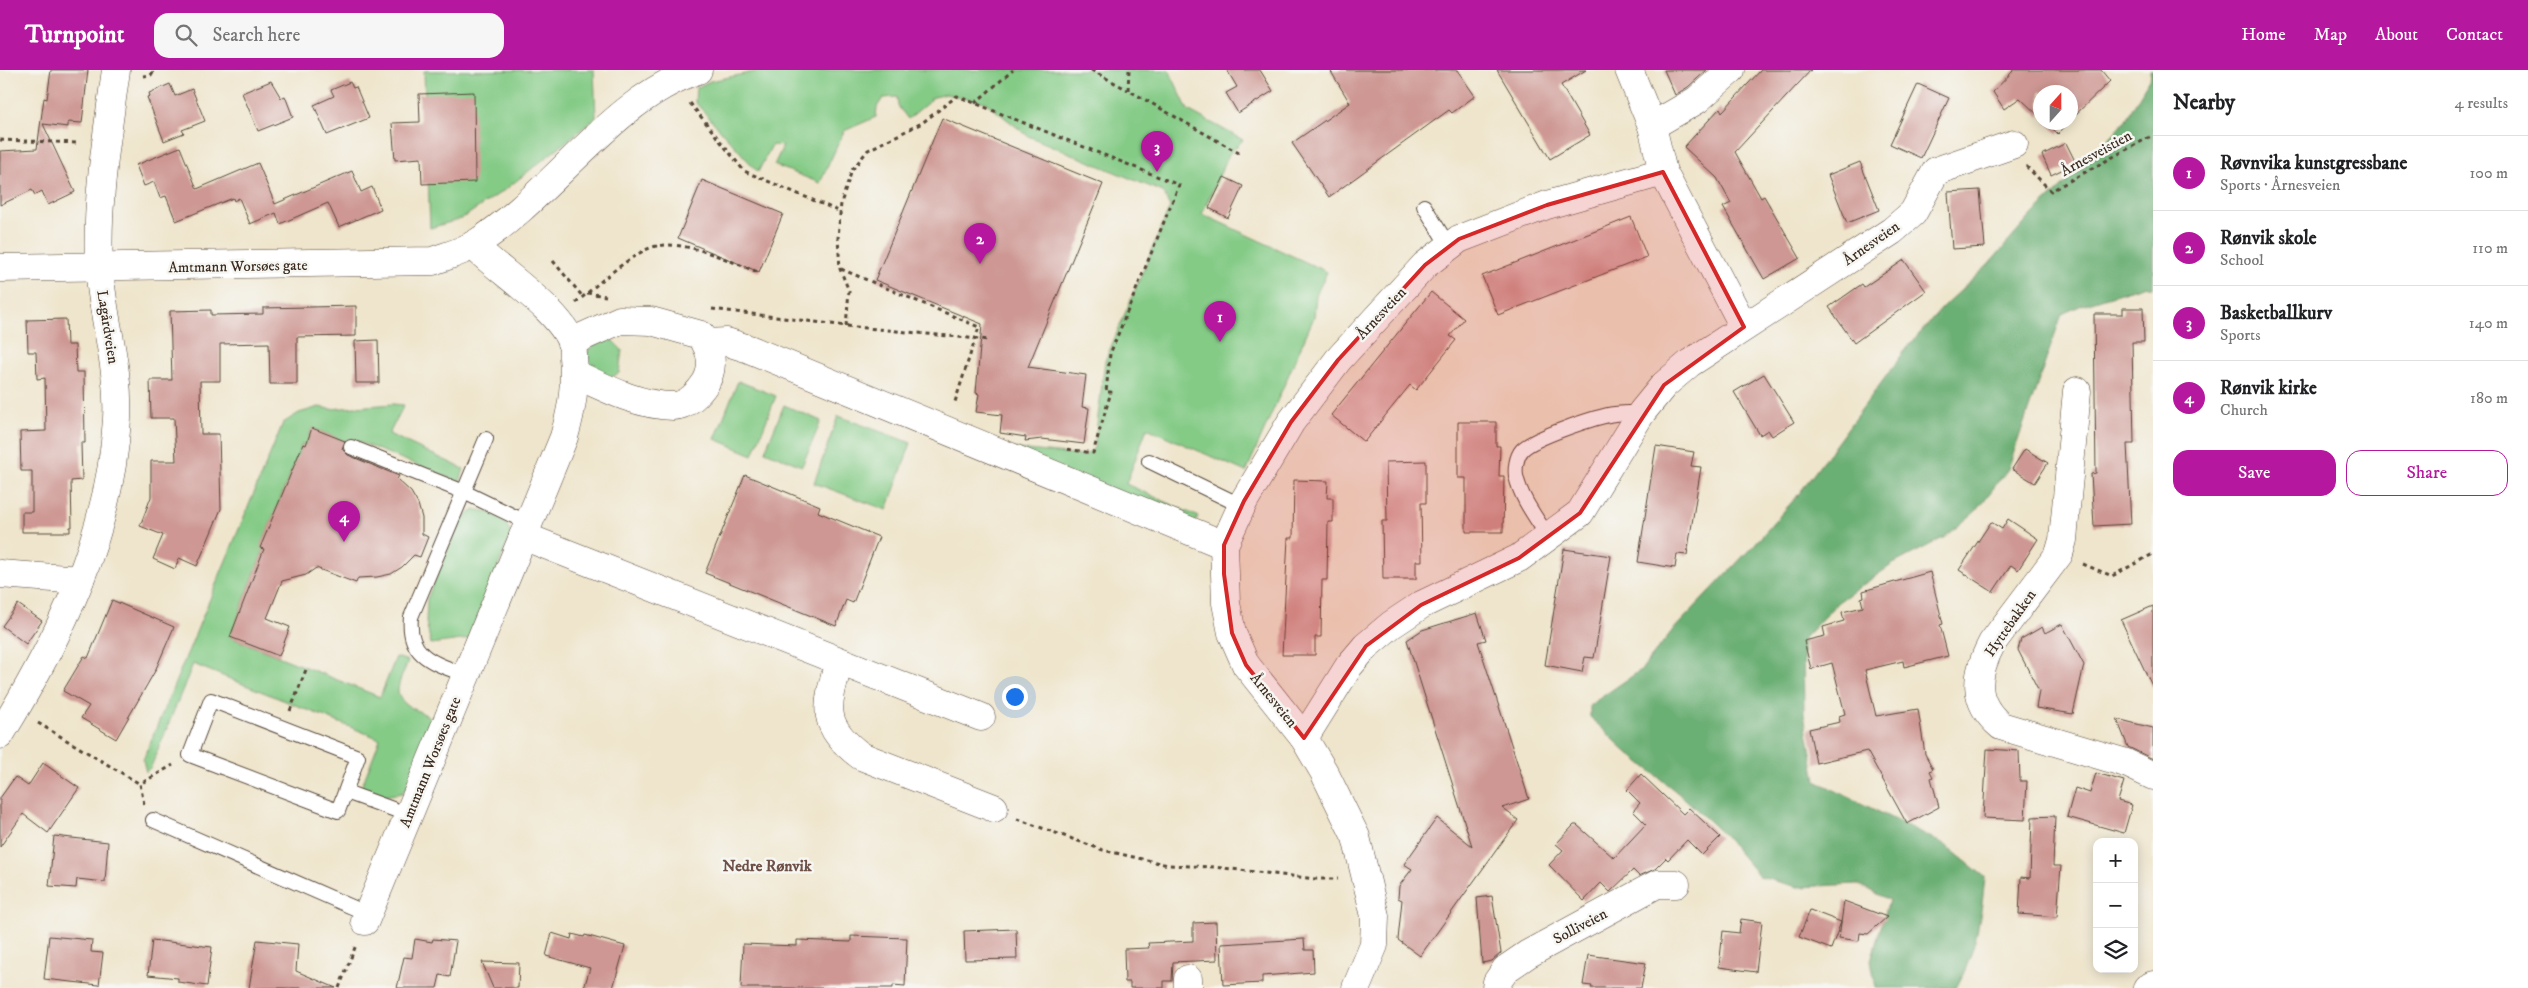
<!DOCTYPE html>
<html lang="en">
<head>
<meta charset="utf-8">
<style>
	body { margin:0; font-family:"IM FELL DW Pica",serif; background:#f6f6f6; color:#202124 }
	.controls { position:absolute; right:15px; bottom:15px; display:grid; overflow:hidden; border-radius:10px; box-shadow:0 2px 12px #0003 }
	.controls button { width:45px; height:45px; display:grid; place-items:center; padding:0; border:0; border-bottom:1px solid #e0e0e0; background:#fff; color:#202124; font:25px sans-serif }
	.compass { position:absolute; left:2033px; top:15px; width:45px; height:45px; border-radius:50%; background:#fff; box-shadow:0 2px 12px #0003; rotate:21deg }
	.you { position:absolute; left:1014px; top:626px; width:18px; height:18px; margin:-12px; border:4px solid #fff; border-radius:50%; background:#1a73e8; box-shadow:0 0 0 8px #1a73e833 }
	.badge { display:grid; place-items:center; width:32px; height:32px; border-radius:50%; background:#b5179e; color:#fff; font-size:16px; font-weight:700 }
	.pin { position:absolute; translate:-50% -41px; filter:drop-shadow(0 1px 2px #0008) }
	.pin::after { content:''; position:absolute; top:26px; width:18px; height:15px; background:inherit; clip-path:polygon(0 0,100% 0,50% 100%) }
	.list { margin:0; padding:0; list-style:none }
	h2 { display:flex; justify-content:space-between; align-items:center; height:65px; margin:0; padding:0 20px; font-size:21px }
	h2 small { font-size:16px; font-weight:400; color:#757577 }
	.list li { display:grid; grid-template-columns:32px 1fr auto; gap:15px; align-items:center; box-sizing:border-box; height:75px; padding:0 20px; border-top:1px solid #e0e0e0 }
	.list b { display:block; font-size:19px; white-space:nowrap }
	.list p { margin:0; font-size:16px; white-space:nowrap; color:#757577 }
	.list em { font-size:16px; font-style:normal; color:#757577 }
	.actions { display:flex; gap:10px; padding:15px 20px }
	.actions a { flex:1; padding:11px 0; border:1px solid #b5179e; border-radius:15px; text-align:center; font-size:18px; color:#b5179e }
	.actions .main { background:#b5179e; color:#fff }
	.icon { flex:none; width:28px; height:28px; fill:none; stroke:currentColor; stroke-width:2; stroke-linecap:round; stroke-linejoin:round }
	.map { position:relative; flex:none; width:2153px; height:918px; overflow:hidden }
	header { display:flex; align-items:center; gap:30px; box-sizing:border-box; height:70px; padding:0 25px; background:#b5179e; color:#fff }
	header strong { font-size:24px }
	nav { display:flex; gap:28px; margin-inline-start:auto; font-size:18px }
	.search { width:350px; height:45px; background:#f6f6f6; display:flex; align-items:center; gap:12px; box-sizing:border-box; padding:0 18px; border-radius:15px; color:#757577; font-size:19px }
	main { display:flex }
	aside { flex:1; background:#fff }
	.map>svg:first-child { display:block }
</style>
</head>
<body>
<header>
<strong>Turnpoint</strong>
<div class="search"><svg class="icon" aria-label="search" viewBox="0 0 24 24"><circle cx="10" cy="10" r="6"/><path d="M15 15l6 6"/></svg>Search here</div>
<nav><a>Home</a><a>Map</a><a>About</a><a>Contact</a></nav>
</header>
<main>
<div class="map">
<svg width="2153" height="918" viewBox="0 0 2153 918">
	<rect width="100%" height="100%" fill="#f6f6f2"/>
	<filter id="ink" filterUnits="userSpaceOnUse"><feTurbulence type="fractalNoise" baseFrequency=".02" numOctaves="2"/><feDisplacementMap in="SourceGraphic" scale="10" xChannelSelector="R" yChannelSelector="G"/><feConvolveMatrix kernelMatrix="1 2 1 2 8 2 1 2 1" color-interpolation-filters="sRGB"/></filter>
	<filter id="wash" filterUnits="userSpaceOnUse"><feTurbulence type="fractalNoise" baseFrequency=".0096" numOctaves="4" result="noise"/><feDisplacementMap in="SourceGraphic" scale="20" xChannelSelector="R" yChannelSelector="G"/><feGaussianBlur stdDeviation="1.12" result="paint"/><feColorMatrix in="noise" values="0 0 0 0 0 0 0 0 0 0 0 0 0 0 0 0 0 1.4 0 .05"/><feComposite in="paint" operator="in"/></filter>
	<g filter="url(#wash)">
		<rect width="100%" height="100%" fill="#efe5cc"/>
		<g fill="#84cb86" stroke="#607a52">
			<path d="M594,0L596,48L506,119L461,149L430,158L424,1Z"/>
			<path d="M764,0H1169L1188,40L1243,70L1229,84L1202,144L1327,202L1316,225L1314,247L1246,402L1147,358L1126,414L1199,447L1192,456L1010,378L1084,386L1094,378L1105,291L1170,137L1163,122L1028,66L985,32L945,24L931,28V30L908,49L898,36L897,27L883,28L877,37L876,47L844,61L820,113L774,95L783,76L772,75L758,102L695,32L696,18L710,11Z"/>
			<path d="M612,270L622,280L619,303L608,309L586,294C584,275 597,273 612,270Z"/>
			<path d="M738,311L776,326L753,385L715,369Z"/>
			<path d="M393,334L404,335L389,364L464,399L460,412L354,370L352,374L312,358L306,375L302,374L261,477L264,479L230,567L380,627L396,587L408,591C399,615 388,627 416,640C422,643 428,645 433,650L411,712L402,723L384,726L361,718L380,669L193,594L151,697L146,702L143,690L283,353L299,343L319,337L330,339Z"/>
			<path d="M784,335L821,351L802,396L765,381Z"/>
			<path d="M838,346L911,373L887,440L814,413Z"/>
			<path d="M475,440C491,440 506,449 511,464L469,569L431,574L426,552L427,529L461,448Z"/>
		</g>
		<path fill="#6baf73" stroke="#536c48" d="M2150,0H2153V218L2143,216L2082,235L2062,244L2008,399L1976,441L1945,467L1893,494L1838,532L1803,569L1804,644L1816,711L1944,774L1985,807C1981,847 1976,883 1956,918H1876L1871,890L1889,830L1857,814L1798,817L1760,807L1724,765L1684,728L1627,682L1590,647V635L1641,600L1672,561L1754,475L1798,425L1907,278L1943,237L1988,195L2032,145L2083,97L2125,51L2151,6Z"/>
		<g id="blocks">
			<g fill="#ce9793">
				<path d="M51,0H88L82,53L68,52V57L43,54L75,122L48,135L42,121L35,125L32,120L0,135V81L37,79L44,28L47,29Z"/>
				<path d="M1227,0H1260L1273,21L1238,43L1226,23L1237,17Z"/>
				<path d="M1330,0H1457L1475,26L1452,43L1449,40L1329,127L1292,73L1350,33Z"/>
				<path d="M1497,0H1586L1561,15L1590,65L1550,89Z"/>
				<path d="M1664,0H1707L1688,17L1675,25Z"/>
				<path d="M1761,0H1811L1735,82L1761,128L1764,126L1800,188L1764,209L1723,137L1731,133L1717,108L1684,77L1720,38L1722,42Z"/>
				<path d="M2014,0H2101L2110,11L2070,50V22H2040V47L2020,28L2004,39L1993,22Z"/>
				<path d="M271,11L281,28L285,26L293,47L258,61L242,23Z"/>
				<path d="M350,12L353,18L356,17L369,48L327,65L314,35L334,26L331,20Z"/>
				<path d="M170,14L175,26L192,19L205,51L182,60L184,63L164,71L147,27L150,26L149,23Z"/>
				<path d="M1918,14L1949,28L1921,88L1890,74Z"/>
				<path d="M474,22L475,112L422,114L421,88L395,90L392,53L420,52L419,24Z"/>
				<path d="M942,48L1103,114L1028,297L1086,305L1082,337L1089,338L1084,374L1042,369L1025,371L1026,367L1000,363L1002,345L976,342L979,324L976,323L982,254L875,210Z"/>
				<path d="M2046,52H2069L2058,64Z"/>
				<path d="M2066,73L2076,93L2051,105L2042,85Z"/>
				<path d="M180,77L197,119L258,93L275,134L352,101L361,122L372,117L381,139L339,157L328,133L280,154L276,143L250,154L239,128L234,131L233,128L176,151L166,126L160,128L154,112L144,116L136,95Z"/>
				<path d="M1860,92L1879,140L1847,153L1828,105Z"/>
				<path d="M1224,107L1243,116L1228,148L1209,138Z"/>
				<path d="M702,110L783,144L759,202L678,168Z"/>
				<path d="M1980,120L1985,177L1952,179L1948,122Z"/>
				<path d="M1631,147L1647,187L1498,245L1482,206Z"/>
				<path d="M1904,190L1926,221L1854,273L1829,237L1862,214L1864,217Z"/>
				<path d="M1431,222L1464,249L1450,266L1456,270L1416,320L1410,315L1364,372L1331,345Z"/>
				<path d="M356,236V266L297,267V314H270L269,273L220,274V311H200L201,364H219L221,439L197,496L179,488L175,499L153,489L163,465L140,456L151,427V391H176L174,348H151L150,310H172L170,241L211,240V245L263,244V238Z"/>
				<path d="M2123,238H2143L2144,272H2132L2134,374H2127L2131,454L2094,456L2091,404L2096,403L2094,244H2123Z"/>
				<path d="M66,249L67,275H75L76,302H84L85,373H81L82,410L71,411L72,457H70V462H22V442H32V401H21L20,362L46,361L45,308L37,309L36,282H28L27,250Z"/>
				<path d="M378,270L379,313H356L355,271Z"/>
				<path d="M1764,304L1794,352L1772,366L1768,360L1760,365L1734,322Z"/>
				<path d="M1458,352H1496V376H1500L1499,406H1504L1503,462H1466V408H1458Z"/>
				<path d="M312,358L345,371L342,379L348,385L399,406L397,409L411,422L418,434L422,448V464L428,467L420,487L414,485L402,497L391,504L377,507L358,508L356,513L316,498L306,505L282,511L267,548L290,557L279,586L230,567L264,479L260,478L303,374L306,375Z"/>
				<path d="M1656,376L1694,382L1691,396L1701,397L1687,485L1677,484L1675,498L1638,492Z"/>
				<path d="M2025,379L2048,393L2035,413L2012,399Z"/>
				<path d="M1426,391V433H1421L1422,491H1416V509H1383L1382,451H1387L1386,392Z"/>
				<path d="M745,405L820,436L818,442L879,467L853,533L846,530L836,556L705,503Z"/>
				<path d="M1294,410L1328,411L1327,428H1333V452H1328L1327,510H1322L1321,567H1315V585H1282L1288,468H1293Z"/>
				<path d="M2008,449L2038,469L2018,500L2011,495L1993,522L1959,500L1991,452L2002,459Z"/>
				<path d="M1564,479L1611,486L1594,588L1585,587L1582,602L1545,595Z"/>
				<path d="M1930,502L1943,554L1940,555L1948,586L1904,597L1903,591L1865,600L1876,646L1918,639L1925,684L1933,699L1930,701L1933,707L1931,708L1939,737L1907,754L1867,681L1816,693L1809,659L1840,652L1839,646L1845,644L1832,593L1811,599L1804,571L1825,566L1823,557L1844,551L1842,542L1863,537L1861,528L1864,527L1863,521Z"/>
				<path d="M112,530L174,557L155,601L116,669L81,648L89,636L63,621L84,586L88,588Z"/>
				<path d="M18,534L42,551L26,574L2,556Z"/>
				<path d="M2153,536V618L2121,550Z"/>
				<path d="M1477,543L1486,570L1478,572L1529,729L1502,738L1518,750L1420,886L1398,870L1402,830L1398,828L1399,816L1412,799L1404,794L1437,748L1472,776L1407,570L1422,560Z"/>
				<path d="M2062,554L2084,595L2073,644L2036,638L2039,621L2018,580L2021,569L2042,557L2045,563Z"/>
				<path d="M2117,649L2153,658V689L2128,677Z"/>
				<path d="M1987,679L2019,681L2020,711H2027L2025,750L1983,748Z"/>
				<path d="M43,693L79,718L48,763L23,744L0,777V728L15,707L28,716Z"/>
				<path d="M2096,703L2124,711L2118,731L2132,735L2124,763L2067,747L2075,718L2090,723Z"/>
				<path d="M1641,704L1683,744L1689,738L1720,767L1702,785L1687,770L1668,790L1666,788L1655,799L1639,806L1633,800L1610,822L1601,813L1584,831L1549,795L1563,780L1556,774L1574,755H1577L1614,788L1646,754L1633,741L1640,733L1627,720Z"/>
				<path d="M2055,746L2053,796H2061L2057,847L2019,844L2021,807L2030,808L2032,747Z"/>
				<path d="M54,766L108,772L105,812L77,809L76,818L49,816Z"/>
				<path d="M1492,826L1501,883L1492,891L1482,893L1477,828Z"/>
				<path d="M1844,831L1887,847L1868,864L1860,863L1859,871L1839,868Z"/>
				<path d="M1810,840L1841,852L1831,879L1799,867Z"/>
				<path d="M1741,849L1762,852L1756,902L1719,897L1723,861L1739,863Z"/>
				<path d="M1216,852L1217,890L1173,892L1172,911H1164V918H1130V912H1125L1124,879L1149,878L1148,873L1193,871V853Z"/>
				<path d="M1016,859L1017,889L965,890L964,861Z"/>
				<path d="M552,863L571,869L572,864L584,867L585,865L625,876L613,918H584L590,898L546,886Z"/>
				<path d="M49,866L92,870L91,882L103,883L99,915L44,909Z"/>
				<path d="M851,866L907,868L905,916L893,915V918H741L743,874L797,876V870L851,872Z"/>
				<path d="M415,869L432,872L433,869L456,871L450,907L440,905L437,918H397L404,887L412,888Z"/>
				<path d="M1304,869L1305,880H1313L1314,902L1262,906V913L1223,915L1221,874Z"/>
				<path d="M152,870L212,877L207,916L178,912V908L148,905Z"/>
				<path d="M257,870L298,874L296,901L336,918H249Z"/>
				<path d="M1588,885L1646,893L1641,918H1591L1592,916L1583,915Z"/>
				<path d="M482,892L519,893L518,918H493Z"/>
			</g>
		</g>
	</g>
	<g filter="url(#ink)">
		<use href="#blocks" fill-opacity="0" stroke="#564638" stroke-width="1"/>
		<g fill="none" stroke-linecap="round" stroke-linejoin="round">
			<defs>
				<g id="lane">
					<path d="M1424,136L1449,177"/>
					<path d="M351,377L464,422L528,453"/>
					<path d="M1149,391L1242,436"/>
					<path d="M1549,468C1537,449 1521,429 1516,406C1515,399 1516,387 1522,380C1533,368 1597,346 1615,344C1624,343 1633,343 1642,342"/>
					<path d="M466,605C434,593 407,587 411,547L486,369"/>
					<path d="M211,630L358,687L338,741L190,685Z"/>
					<path d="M346,722L409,745"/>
					<path d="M153,750L368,844"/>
				</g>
				<g id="street">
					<path d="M1629,0L1652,56L1663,102L1744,257"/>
					<path d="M1652,56L1697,30L1731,0"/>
					<path d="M0,198L433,191C446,186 462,182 475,174C552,126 611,29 698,0"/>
					<path d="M571,272L620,250L651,251L701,265C711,281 715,295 706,312C699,323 687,336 673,336C640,336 605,318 575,304"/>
					<path d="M706,273L727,272L749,279L1224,475"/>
					<path d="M2077,321L2063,470L2059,484L1992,573C1975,605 1972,632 2001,656L2126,693L2153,706"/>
					<path d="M523,466L981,647"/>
					<path d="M0,504L80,510"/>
					<path d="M839,592C826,638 820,655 861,686L994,738"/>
					<path d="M0,665C60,567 110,466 117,349C120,297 102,247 99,196C96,130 107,65 116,0"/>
					<path d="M1304,668L1349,596L1366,576L1391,555L1421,535L1519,488L1580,443L1642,342L1664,315L1690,293L1892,161L1913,143L1936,101L2014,74"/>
					<path d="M365,851L564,367C572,339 576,315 573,287C573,283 573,276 571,272C559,239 498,201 473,175"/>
					<path d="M1188,909V918"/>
					<path d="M1356,918L1374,875L1375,846L1356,767L1324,702L1304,668L1246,595L1232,563L1226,533L1224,475L1244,431L1291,352L1338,290L1425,195L1459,169L1547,135L1663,102"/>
					<path d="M1496,918L1497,912L1506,899L1528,884L1657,814H1676"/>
					<path d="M2147,918L2153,915"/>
				</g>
			</defs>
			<use href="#lane" stroke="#564638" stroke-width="16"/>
			<use href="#street" stroke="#564638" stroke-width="29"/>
			<g stroke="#564638" stroke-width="3" stroke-dasharray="4 4" stroke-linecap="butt">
				<path d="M1091,0L1128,20"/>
				<path d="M1129,0L1128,20L1239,83"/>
				<path d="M143,6L151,5L154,0"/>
				<path d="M690,33L744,101L841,142"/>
				<path d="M975,33L1013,0"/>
				<path d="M0,70L79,73"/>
				<path d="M2026,96L2051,121L2153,65"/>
				<path d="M553,191L583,227"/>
				<path d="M841,199L979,257L954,335"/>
				<path d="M587,223L606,226"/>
				<path d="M576,233C593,218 636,179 657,176C687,170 732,192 760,203"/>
				<path d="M712,239L846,256L989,270"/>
				<path d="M846,256L849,221L840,199L838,168L841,133L852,100L868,80L922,53L957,26L1179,115L1110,284L1106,322H1111L1093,383L1066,379"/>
				<path d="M2083,494L2112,506L2153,484"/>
				<path d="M290,641L307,597"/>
				<path d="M38,653L140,714"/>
				<path d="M144,734L140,714L173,695"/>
				<path d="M1017,749L1103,780L1168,795L1214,797L1316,809H1338"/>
				<path d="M339,918L356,875"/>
			</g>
			<use href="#lane" stroke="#fff" stroke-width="14"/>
			<use href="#street" stroke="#fff" stroke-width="28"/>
		</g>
	</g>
	<path fill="#d62828" fill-opacity="0.2" stroke="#d62828" stroke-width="4" stroke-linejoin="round" d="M1663,102L1744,257L1664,315L1580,443L1519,488L1421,535L1366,576L1304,668L1246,595L1232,563L1224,504V475L1244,431L1291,352L1338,290L1425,195L1459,169L1547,135Z"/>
	<g text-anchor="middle" stroke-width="5" stroke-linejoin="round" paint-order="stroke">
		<g font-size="15" fill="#3b2a1e" stroke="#f6f6f2">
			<text transform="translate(2096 83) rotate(-29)" y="5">Årnesveistien</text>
			<text transform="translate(1871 173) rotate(-35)" y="5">Årnesveien</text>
			<text transform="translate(238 196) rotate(-1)" y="5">Amtmann Worsøes gate</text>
			<text transform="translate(1381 243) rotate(-47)" y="5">Årnesveien</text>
			<text transform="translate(108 257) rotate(81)" y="5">Lagårdveien</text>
			<text transform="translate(2010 553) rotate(-55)" y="5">Hyttebakken</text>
			<text transform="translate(1274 630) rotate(51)" y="5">Årnesveien</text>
			<text transform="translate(430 692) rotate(-68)" y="5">Amtmann Worsøes gate</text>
			<text transform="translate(1580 856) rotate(-28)" y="5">Solliveien</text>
		</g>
		<g font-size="16" font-weight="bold" fill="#6e5047" stroke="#f6f6f2">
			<text x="767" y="801">Nedre Rønvik</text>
		</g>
	</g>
</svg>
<div class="controls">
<button>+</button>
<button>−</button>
<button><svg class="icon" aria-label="layers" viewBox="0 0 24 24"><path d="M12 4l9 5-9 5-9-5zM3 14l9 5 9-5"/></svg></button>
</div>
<svg class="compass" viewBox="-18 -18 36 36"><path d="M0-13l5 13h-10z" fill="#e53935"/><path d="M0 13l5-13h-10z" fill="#757577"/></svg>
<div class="you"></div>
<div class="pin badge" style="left:1220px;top:272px">1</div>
<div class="pin badge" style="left:980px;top:194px">2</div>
<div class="pin badge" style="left:1157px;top:102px">3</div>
<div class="pin badge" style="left:344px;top:472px">4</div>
</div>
<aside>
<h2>Nearby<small>4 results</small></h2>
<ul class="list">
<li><span class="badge">1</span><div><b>Røvnvika kunstgressbane</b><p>Sports · Årnesveien</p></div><em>100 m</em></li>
<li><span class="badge">2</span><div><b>Rønvik skole</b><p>School</p></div><em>110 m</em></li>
<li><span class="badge">3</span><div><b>Basketballkurv</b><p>Sports</p></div><em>140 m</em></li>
<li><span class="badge">4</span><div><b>Rønvik kirke</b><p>Church</p></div><em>180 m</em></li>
</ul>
<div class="actions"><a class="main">Save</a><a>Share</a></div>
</aside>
</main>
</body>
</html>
